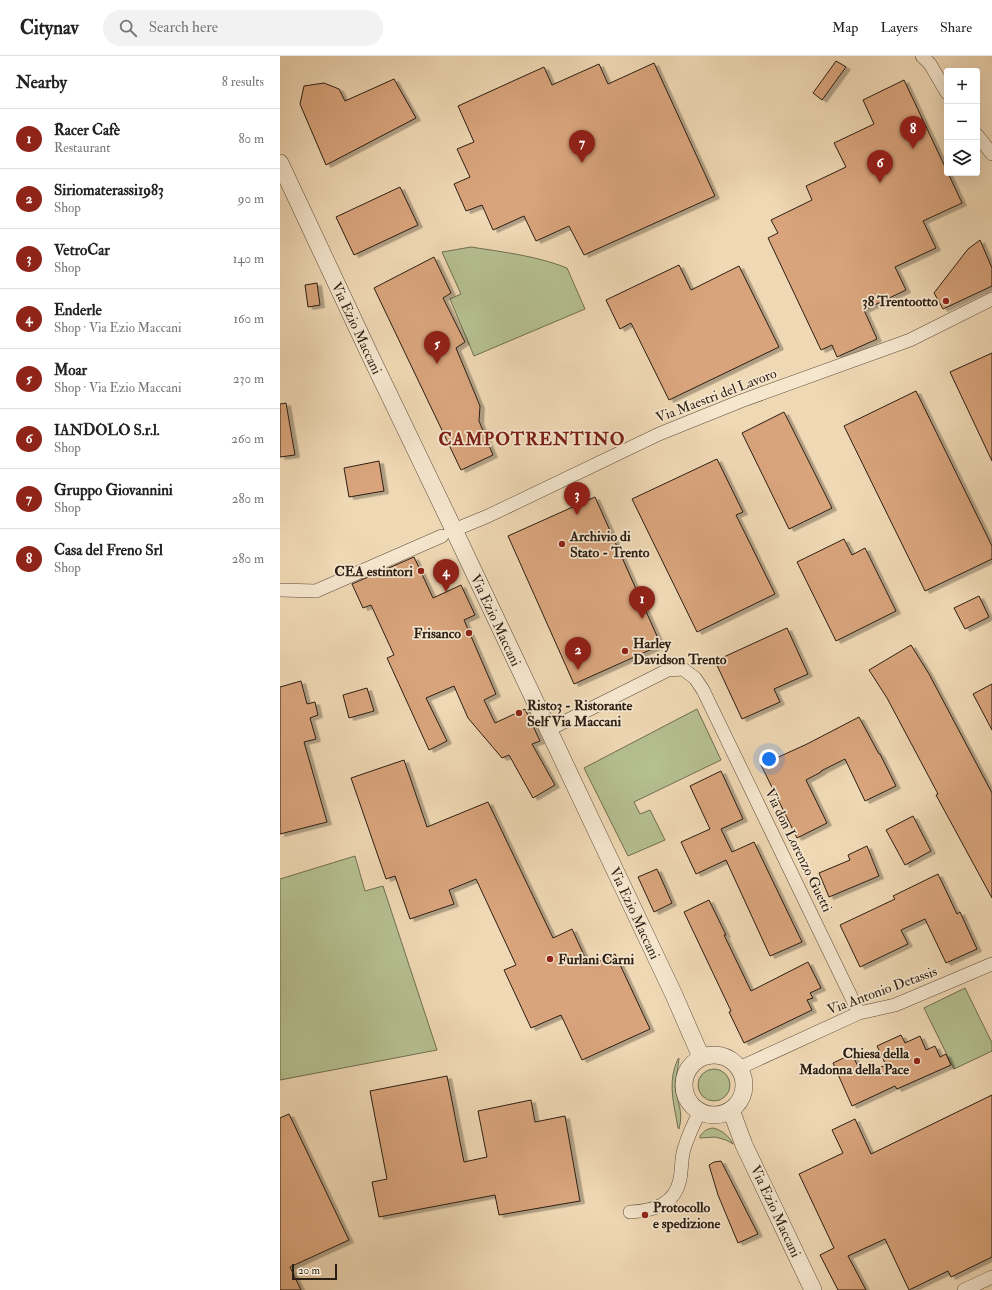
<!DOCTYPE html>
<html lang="en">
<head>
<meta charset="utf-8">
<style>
	body { margin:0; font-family:"IM FELL Double Pica",serif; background:#f2f2f2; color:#222 }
	.controls { position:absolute; right:12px; top:12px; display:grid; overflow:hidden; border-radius:4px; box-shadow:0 4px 16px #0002 }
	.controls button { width:36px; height:36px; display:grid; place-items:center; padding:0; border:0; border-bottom:1px solid #e0e0e0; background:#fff; color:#222; font:20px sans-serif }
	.scale { position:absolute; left:12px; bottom:10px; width:45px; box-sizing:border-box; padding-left:4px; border:2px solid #2b1e13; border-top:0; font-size:11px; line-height:14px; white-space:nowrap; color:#2b1e13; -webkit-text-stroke:3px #f5e6ce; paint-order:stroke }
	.you { position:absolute; left:489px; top:703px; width:14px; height:14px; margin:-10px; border:3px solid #fff; border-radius:50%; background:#1a73e8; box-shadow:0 0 0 6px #1a73e833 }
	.badge { display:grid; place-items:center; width:26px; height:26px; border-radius:50%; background:#8f2418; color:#fff; font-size:13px; font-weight:700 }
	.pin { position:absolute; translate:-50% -33px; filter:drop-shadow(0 1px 2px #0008) }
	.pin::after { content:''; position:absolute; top:21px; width:14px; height:12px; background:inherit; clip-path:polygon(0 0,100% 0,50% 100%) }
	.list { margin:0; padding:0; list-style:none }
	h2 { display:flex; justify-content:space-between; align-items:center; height:52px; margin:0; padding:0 16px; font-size:17px }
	h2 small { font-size:13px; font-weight:400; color:#767676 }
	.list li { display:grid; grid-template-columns:26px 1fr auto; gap:12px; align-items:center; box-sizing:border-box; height:60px; padding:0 16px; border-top:1px solid #e0e0e0 }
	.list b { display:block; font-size:15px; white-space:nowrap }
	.list p { margin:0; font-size:13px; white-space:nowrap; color:#767676 }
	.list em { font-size:13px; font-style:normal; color:#767676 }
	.icon { flex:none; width:22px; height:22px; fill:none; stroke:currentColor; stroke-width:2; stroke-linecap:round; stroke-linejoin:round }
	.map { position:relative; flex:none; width:712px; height:1234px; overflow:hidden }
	header { display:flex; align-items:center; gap:24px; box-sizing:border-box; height:56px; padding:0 20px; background:#fff; border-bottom:1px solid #e0e0e0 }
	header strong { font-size:19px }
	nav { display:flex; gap:22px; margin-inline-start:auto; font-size:14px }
	.search { width:280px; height:36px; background:#f2f2f2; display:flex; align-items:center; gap:10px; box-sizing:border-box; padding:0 14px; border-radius:22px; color:#767676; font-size:15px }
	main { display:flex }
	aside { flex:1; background:#fff }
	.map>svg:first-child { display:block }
</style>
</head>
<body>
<header>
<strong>Citynav</strong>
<div class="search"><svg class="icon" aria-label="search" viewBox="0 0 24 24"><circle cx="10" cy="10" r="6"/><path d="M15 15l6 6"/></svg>Search here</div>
<nav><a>Map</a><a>Layers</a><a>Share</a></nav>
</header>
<main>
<aside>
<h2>Nearby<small>8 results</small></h2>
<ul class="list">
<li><span class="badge">1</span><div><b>Racer Cafè</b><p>Restaurant</p></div><em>80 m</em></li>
<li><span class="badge">2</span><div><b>Siriomaterassi1983</b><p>Shop</p></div><em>90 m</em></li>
<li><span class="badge">3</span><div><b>VetroCar</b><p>Shop</p></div><em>140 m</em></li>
<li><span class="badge">4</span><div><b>Enderle</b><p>Shop · Via Ezio Maccani</p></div><em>160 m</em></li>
<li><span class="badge">5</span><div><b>Moar</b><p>Shop · Via Ezio Maccani</p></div><em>230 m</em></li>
<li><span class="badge">6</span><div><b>IANDOLO S.r.l.</b><p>Shop</p></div><em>260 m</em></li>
<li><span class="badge">7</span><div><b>Gruppo Giovannini</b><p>Shop</p></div><em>280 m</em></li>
<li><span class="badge">8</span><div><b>Casa del Freno Srl</b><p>Shop</p></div><em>280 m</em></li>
</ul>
</aside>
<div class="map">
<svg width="712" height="1234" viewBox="0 0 712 1234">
	<defs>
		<filter id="shadow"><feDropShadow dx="4.5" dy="2.5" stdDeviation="0" flood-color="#0004"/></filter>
	</defs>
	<rect width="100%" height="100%" fill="#efd8b4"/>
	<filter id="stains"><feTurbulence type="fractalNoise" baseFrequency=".005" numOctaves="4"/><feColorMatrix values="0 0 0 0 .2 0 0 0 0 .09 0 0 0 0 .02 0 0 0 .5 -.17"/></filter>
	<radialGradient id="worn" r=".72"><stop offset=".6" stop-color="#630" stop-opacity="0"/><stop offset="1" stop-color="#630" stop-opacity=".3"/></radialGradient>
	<g fill="#b5bf90" stroke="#706e52">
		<path d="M191,191C223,196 257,200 287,212L305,253L194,300L170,243L181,238L162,196Z"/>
		<path d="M417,653L441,704L354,746L360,758L370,754L385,784L348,800L304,712Z"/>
		<path d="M75,800L85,835L103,830L157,994L0,1024V823Z"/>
		<path d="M685,932L712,987V995L674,1013L644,952Z"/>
		<path d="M399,1002C399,1012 395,1020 395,1030C397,1048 404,1054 399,1073L398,1072C394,1048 387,1026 398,1003Z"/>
		<circle cx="434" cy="1029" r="16"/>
		<path d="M433,1072C442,1074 449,1080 453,1088L446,1084L435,1081L420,1082V1080C424,1075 426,1073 433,1072Z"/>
	</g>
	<g fill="#d9a47b" stroke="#2b1e13" filter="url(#shadow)">
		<path d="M556,5L566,11L542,44L533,37Z"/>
		<path d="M374,7L435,140L304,199L289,170L256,185L244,160L213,174L202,149L186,155L174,128L190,121L177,93L194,86L178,50L264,11L272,29L319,8L328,28Z"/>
		<path d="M114,23L136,62L46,109L20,48L24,30L44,27L59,33L65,45Z"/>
		<path d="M624,24L667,115V117H668L682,147L643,165L656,192L615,211L626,234L584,254L597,283L557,301L552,289L541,294L488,182L498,177L491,164L532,144L526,130L566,111L554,87L594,68L583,44Z"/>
		<path d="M120,131L138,169L74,199L56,161Z"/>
		<path d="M700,184L712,212V230L663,253L654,237L688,193Z"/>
		<path d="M154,201L171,237L163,242L185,286L176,292L200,350L199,365L213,399L181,414L94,232Z"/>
		<path d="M399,209L411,234L459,210L499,291L389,344L351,267L340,273L326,244Z"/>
		<path d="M37,227L40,249L28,251L25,229Z"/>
		<path d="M712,297V405L670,316Z"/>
		<path d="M636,335L712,490V503L645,535L564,370Z"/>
		<path d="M6,347L15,399L0,401V348Z"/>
		<path d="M504,356L552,452L509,473L462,377Z"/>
		<path d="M437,403L463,456L456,459L495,538L417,576L352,443Z"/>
		<path d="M99,405L104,435L69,441L64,412Z"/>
		<path d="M315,441L381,589L294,628L228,480Z"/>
		<path d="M564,483L572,499L585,492L616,555L556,585L517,506Z"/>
		<path d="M134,501L153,542L181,529L195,559L184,564L216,638L204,644L215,667L245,653L260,685L252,688L275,729L253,742L229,699L222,702L188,662L174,630L146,642L167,685L149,694L107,602L114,599L91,549L83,552L72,528Z"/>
		<path d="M699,540L709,561L685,573L674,552Z"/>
		<path d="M507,572L528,618L494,633L500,646L462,663L435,605Z"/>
		<path d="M631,589L649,618L712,737V842L656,739L658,738L607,642L589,614Z"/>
		<path d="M21,625L27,648L35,646L38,659L30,662L36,683L24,686L47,766L0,778V631Z"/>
		<path d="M712,628V674L693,638Z"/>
		<path d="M87,632L94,655L69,662L63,639Z"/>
		<path d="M579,661L599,698H600L616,730L585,745L565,703L541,715V716L526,724L547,767L517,782L481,709L527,688Z"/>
		<path d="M124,704L147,771L208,746L273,882L292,873L309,910L335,898L370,973L302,1004L281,959L251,972L224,914L236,909L196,823L169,834L174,848L130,863L115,820L106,823L71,722Z"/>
		<path d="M441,715L463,763L441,773L452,796L474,786L522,886L490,900L446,804L416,818L401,786L430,773L410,730Z"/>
		<path d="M633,760L651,795L625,809L606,774Z"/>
		<path d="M587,790L599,820L549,841L539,817L570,804L568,799Z"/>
		<path d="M377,813L392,847L374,856L358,821Z"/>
		<path d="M658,818L677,858L680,856L697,893L666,907L645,863L621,874L628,888L580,911L560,869L615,843L613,840Z"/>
		<path d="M429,844L446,879H444L471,935L528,906L541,932L530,937L533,942L527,944L532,954L464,987L449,956L451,955L404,856Z"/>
		<path d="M621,979L625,987L640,980L646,994L655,990L660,1001L666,998L671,1009L617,1033L615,1030L572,1050L553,1007L572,998L582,1019L606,1009L597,990Z"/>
		<path d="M167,1020L184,1106L207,1101L198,1055L251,1044L255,1066L285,1060L300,1145L219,1159L215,1139L99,1161L92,1126L107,1123L90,1035Z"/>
		<path d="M712,1039V1201L671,1221L668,1215L629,1234L605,1183L568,1200L586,1234H558L540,1199L554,1192L519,1118L563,1097L552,1074L575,1063L591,1098Z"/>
		<path d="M9,1058L69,1184L10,1211L21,1234H0V1062Z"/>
		<path d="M441,1105L478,1178L458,1187L438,1139L429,1109L434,1106Z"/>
	</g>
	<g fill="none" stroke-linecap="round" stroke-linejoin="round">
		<defs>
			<g id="minor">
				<path d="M642,0L650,8L667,37"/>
				<path d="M697,79L712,98"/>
				<path d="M174,474L208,460L379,378L461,345L630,284L712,243"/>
				<path d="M0,534L36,535L162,480"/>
				<path d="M268,674L388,614L403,613L415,622L423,634L579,957"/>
				<path d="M459,1012L579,957L615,949L712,908"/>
				<path d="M350,1156C373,1155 395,1149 400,1123C402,1113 401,1103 404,1093C408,1080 414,1067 420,1055"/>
				<path d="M684,1234L712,1221"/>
			</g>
			<g id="tertiary">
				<path d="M0,107L89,297L174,474L394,939L421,1001"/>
				<circle cx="434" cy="1029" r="30"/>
				<path d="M451,1054L464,1089L533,1234"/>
			</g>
		</defs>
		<use href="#minor" stroke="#5c4c3b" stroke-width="14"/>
		<use href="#tertiary" stroke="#5c4c3b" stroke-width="18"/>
		<use href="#minor" stroke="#f5e6ce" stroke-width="13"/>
		<use href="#tertiary" stroke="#f5e6ce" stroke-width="17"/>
	</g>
	<g fill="#8f2418" stroke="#f5e6ce" stroke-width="1.5">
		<circle cx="666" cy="245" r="4"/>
		<circle cx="282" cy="488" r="4"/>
		<circle cx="141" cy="515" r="4"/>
		<circle cx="189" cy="577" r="4"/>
		<circle cx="345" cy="595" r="4"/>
		<circle cx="239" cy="657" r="4"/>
		<circle cx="270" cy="903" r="4"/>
		<circle cx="637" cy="1005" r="4"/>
		<circle cx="365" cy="1159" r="4"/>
	</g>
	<g text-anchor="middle" stroke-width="3.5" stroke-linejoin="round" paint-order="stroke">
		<g font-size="14" font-weight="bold" fill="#2b1e13" stroke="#f5e6ce" text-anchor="start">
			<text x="658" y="250" text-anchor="end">38 Trentootto</text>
			<text x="290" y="485">Archivio di<tspan x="290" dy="16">Stato - Trento</tspan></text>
			<text x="133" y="520" text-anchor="end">CEA estintori</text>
			<text x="181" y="582" text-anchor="end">Frisanco</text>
			<text x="353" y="592">Harley<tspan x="353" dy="16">Davidson Trento</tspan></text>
			<text x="247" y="654">Risto3 - Ristorante<tspan x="247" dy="16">Self Via Maccani</tspan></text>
			<text x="278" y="908">Furlani Carni</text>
			<text x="629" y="1002" text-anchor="end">Chiesa della<tspan x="629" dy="16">Madonna della Pace</tspan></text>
			<text x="373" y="1156">Protocollo<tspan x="373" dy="16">e spedizione</tspan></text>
		</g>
		<g font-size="14" fill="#2b1e13" stroke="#f5e6ce">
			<text transform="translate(77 272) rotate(65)" y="5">Via Ezio Maccani</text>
			<text transform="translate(436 339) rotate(-21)" y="5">Via Maestri del Lavoro</text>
			<text transform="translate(216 564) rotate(65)" y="5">Via Ezio Maccani</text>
			<text transform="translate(519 794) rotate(64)" y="5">Via don Lorenzo Guetti</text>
			<text transform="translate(355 857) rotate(65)" y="5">Via Ezio Maccani</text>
			<text transform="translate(602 934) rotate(-20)" y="5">Via Antonio Detassis</text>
			<text transform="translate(496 1155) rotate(65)" y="5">Via Ezio Maccani</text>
		</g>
		<g font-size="18" font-weight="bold" letter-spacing="1" fill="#7a1f14" stroke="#f5e6ce">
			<text x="252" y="389">CAMPOTRENTINO</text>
		</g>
	</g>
	<rect width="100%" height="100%" filter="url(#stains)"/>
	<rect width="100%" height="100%" fill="url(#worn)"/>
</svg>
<div class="controls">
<button>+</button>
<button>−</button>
<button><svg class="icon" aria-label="layers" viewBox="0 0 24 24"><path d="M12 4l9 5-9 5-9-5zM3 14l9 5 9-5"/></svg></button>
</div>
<div class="scale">20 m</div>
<div class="you"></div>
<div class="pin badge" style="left:362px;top:563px">1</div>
<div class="pin badge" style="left:298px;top:614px">2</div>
<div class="pin badge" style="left:297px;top:459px">3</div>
<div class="pin badge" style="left:166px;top:536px">4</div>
<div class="pin badge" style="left:157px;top:308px">5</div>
<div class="pin badge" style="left:600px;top:127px">6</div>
<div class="pin badge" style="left:302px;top:107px">7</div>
<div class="pin badge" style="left:633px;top:93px">8</div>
</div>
</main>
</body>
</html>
